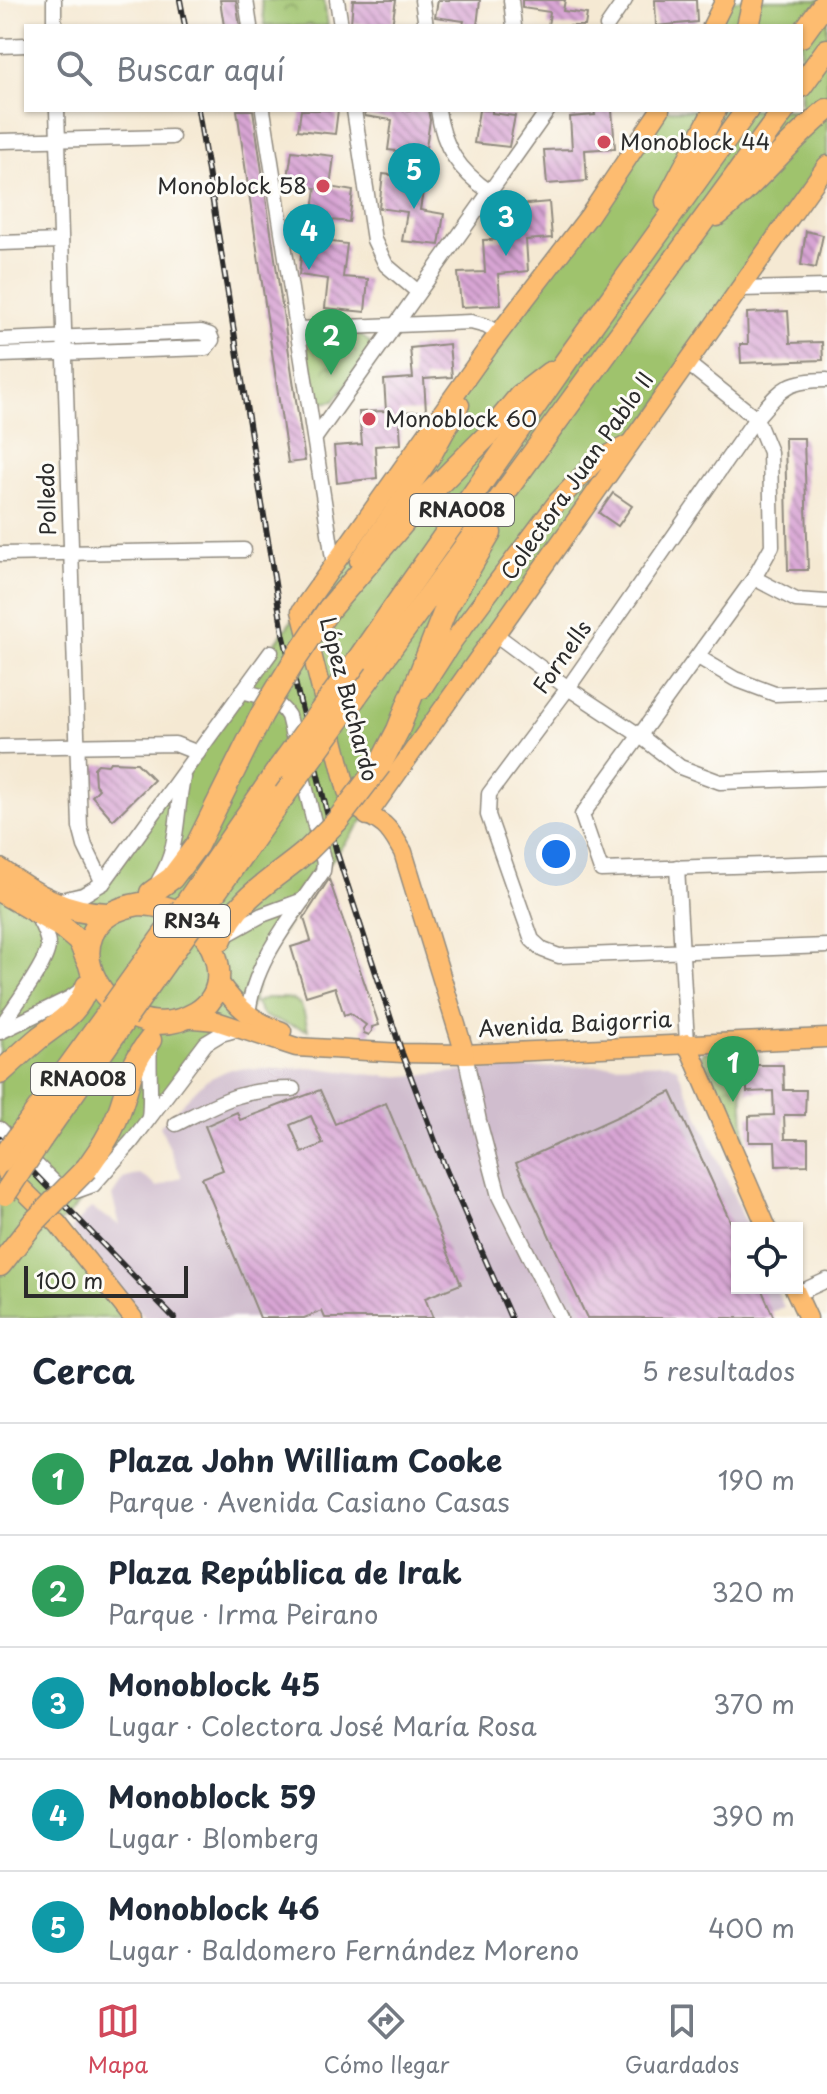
<!DOCTYPE html>
<html lang="es">
<head>
<meta charset="utf-8">
<style>
	body { margin:0; font-family:"Playpen Sans",sans-serif; background:#f6f6f7; color:#1f2937 }
	.controls { position:absolute; right:24px; bottom:24px; display:grid; overflow:hidden; border-radius:0px; box-shadow:0 2px 6px #0004 }
	.controls button { width:72px; height:72px; display:grid; place-items:center; padding:0; border:0; border-bottom:2px solid #e0e1e3; background:#fff; color:#1f2937; font:40px sans-serif }
	.scale { position:absolute; left:24px; bottom:20px; width:164px; box-sizing:border-box; padding-left:8px; border:4px solid #2b2b2b; border-top:0; font-size:22px; line-height:28px; white-space:nowrap; color:#2b2b2b; -webkit-text-stroke:6px #fdfcf7; paint-order:stroke }
	.you { position:absolute; left:556px; top:854px; width:28px; height:28px; margin:-20px; border:6px solid #fff; border-radius:50%; background:#1a73e8; box-shadow:0 0 0 12px #1a73e833 }
	.badge { display:grid; place-items:center; width:52px; height:52px; border-radius:50%; background:#d1495b; color:#fff; font-size:26px; font-weight:700 }
	.pin { position:absolute; translate:-50% -66px; filter:drop-shadow(0 2px 4px #0008) }
	.pin::after { content:''; position:absolute; top:42px; width:28px; height:24px; background:inherit; clip-path:polygon(0 0,100% 0,50% 100%) }
	.list { margin:0; padding:0; list-style:none }
	h2 { display:flex; justify-content:space-between; align-items:center; height:104px; margin:0; padding:0 32px; font-size:34px }
	h2 small { font-size:26px; font-weight:400; color:#747a83 }
	.list li { display:grid; grid-template-columns:52px 1fr auto; gap:24px; align-items:center; box-sizing:border-box; height:112px; padding:0 32px; border-top:2px solid #e0e1e3 }
	.list b { display:block; font-size:30px; white-space:nowrap }
	.list p { margin:0; font-size:26px; white-space:nowrap; color:#747a83 }
	.list em { font-size:26px; font-style:normal; color:#747a83 }
	.icon { flex:none; width:44px; height:44px; fill:none; stroke:currentColor; stroke-width:2; stroke-linecap:round; stroke-linejoin:round }
	.map { position:relative; flex:none; width:827px; height:1318px; overflow:hidden }
	.search { position:absolute; background:#fff; box-shadow:0 2px 6px #0004; left:24px; right:24px; top:24px; height:88px; display:flex; align-items:center; gap:20px; box-sizing:border-box; padding:0 28px; border-radius:0px; color:#747a83; font-size:30px }
	.sheet { height:664px; background:#fff }
	nav { display:flex; justify-content:space-around; align-items:center; box-sizing:border-box; height:112px; border-top:2px solid #e0e1e3; background:#fff; font-size:22px; color:#747a83 }
	nav a { display:grid; justify-items:center; gap:4px }
	nav .on { color:#d1495b }
	.map>svg:first-child { display:block }
</style>
</head>
<body>
<div class="map">
<svg width="827" height="1318" viewBox="0 0 827 1318">
	<defs>
		<pattern id="park-crowns" width="20" height="18" patternUnits="userSpaceOnUse" patternTransform="scale(2)"><rect width="20" height="18" fill="#9fc36d"/><path d="M2 6a3 3 0 1 1 6 0M12 15a3 3 0 1 1 6 0" fill="none" stroke="#829f5a"/></pattern>
		<pattern id="building-back-hatch" width="6" height="6" patternUnits="userSpaceOnUse" patternTransform="scale(2)"><rect width="6" height="6" fill="#d8a5d4"/><path d="M-1 5l2 2M0 0l6 6M5-1l2 2" fill="none" stroke="#af87ac"/></pattern>
	</defs>
	<rect width="100%" height="100%" fill="#fdfcf7"/>
	<filter id="ink" filterUnits="userSpaceOnUse"><feTurbulence type="fractalNoise" baseFrequency=".0125" numOctaves="2"/><feDisplacementMap in="SourceGraphic" scale="16" xChannelSelector="R" yChannelSelector="G"/><feConvolveMatrix kernelMatrix="1 2 1 2 8 2 1 2 1" color-interpolation-filters="sRGB"/></filter>
	<filter id="wash" filterUnits="userSpaceOnUse"><feTurbulence type="fractalNoise" baseFrequency=".006" numOctaves="4" result="noise"/><feDisplacementMap in="SourceGraphic" scale="32" xChannelSelector="R" yChannelSelector="G"/><feGaussianBlur stdDeviation="1.8" result="paint"/><feColorMatrix in="noise" values="0 0 0 0 0 0 0 0 0 0 0 0 0 0 0 0 0 1.4 0 .05"/><feComposite in="paint" operator="in"/></filter>
	<g filter="url(#wash)">
		<rect width="100%" height="100%" fill="#f5e9d3"/>
		<path fill="#d0bdce" d="M668,1063L677,1068L748,1228H737V1288H775L784,1307L757,1318H145L71,1229L91,1208L120,1225L112,1196L123,1179L140,1174L158,1187L182,1177L160,1126L205,1081L230,1069L317,1068L391,1077L496,1069Z"/>
		<g fill="#9fc36d" stroke="#65774c" stroke-width="2">
			<path d="M725,0H827V165L367,816L323,871L266,957L248,1016L221,1034L72,1211L59,1224L133,1318H0V891L36,914L103,882L660,110H801V26H712Z"/>
			<path d="M266,998C300,998 301,997 308,1030L270,1019L263,1015L255,1003Z"/>
		</g>
		<g fill="url(#park-crowns)" stroke="#65774c" stroke-width="2">
			<path d="M261,0H324L328,26H265Z"/>
			<path d="M328,332H357L370,343V351L334,401L322,403L312,396L305,342L311,336Z"/>
			<path d="M740,1050L745,1144L701,1056L704,1052Z"/>
		</g>
		<g id="blocks">
			<g fill="url(#building-back-hatch)" fill-rule="evenodd">
				<path d="M220,0H236L240,26H224Z"/>
				<path d="M353,0H396L392,26L351,23Z"/>
				<path d="M438,0H480L477,26H463L464,21L435,17Z"/>
				<path d="M522,0H565L563,11L587,14L585,26H548L550,12L522,8Z"/>
				<path d="M655,0H696L697,22L656,26Z"/>
				<path d="M237,110H253L305,461L288,463Z"/>
				<path d="M301,110H338L335,134L298,130Z"/>
				<path d="M364,110H428L430,120L425,154L388,150L392,120L365,116Z"/>
				<path d="M479,110H492V113L515,116L509,147L474,143Z"/>
				<path d="M594,110H612L615,148L585,150L587,181L547,184L544,150L572,149L570,117L595,115Z"/>
				<path d="M292,151L334,156L330,187L353,191L349,222L312,218L316,188L287,184Z"/>
				<path d="M383,174L425,179L420,210L444,214L439,245L402,241L407,212L379,208Z"/>
				<path d="M549,202L552,238L526,240L528,271L498,274L501,305L461,307L458,273L485,272L483,240L508,239L506,206Z"/>
				<path d="M806,231L823,235L816,268L801,265Z"/>
				<path d="M303,238L347,244L343,277L368,279L365,312L325,308L328,279L299,275Z"/>
				<path d="M788,311L790,343L822,342L823,360L741,363L740,344H748L747,313Z"/>
				<path d="M449,344L452,377L424,379L426,411L399,412L401,444L375,446L377,478L337,483L334,446L362,444L359,412L386,411L384,380L413,378L410,348Z"/>
				<path d="M785,438H804L808,570H788Z"/>
				<path d="M613,493L632,506L618,526L599,513Z"/>
				<path d="M110,762L137,763L154,780L113,820L92,796L99,789L95,784L94,768L98,764L108,765Z"/>
				<path d="M329,879L379,1025L372,1027V1031L369,1035L364,1033L363,1029L366,1025L350,1013L344,1015L335,987L306,996L291,947L311,941L304,918Z"/>
				<path d="M747,1065H783L784,1090H806L805,1115H784L785,1139H808V1165L776,1166L775,1142H749V1116L774,1115L773,1091L747,1092Z"/>
				<path d="M320,1090L335,1124L386,1103L461,1284L425,1298L433,1318H325L322,1311L304,1318H260L202,1178L223,1170L205,1126L237,1112L240,1120ZM311,1116L323,1144L302,1153L290,1125Z"/>
				<path d="M671,1092L737,1236V1288H761L774,1318H587L516,1163Z"/>
			</g>
		</g>
	</g>
	<g filter="url(#ink)">
		<use href="#blocks" fill-opacity="0" stroke="#908a7f" stroke-width="2"/>
		<g fill="none" stroke-linecap="round" stroke-linejoin="round">
			<defs>
				<g id="minor">
					<path d="M54,0V26"/>
					<path d="M246,0L250,26"/>
					<path d="M337,0L341,26"/>
					<path d="M422,0L426,26"/>
					<path d="M511,0L514,26"/>
					<path d="M607,26L625,0"/>
					<path d="M0,46L26,45"/>
					<path d="M57,110L80,827L85,846L103,883"/>
					<path d="M263,110L334,565"/>
					<path d="M354,110L374,240L386,265L418,292"/>
					<path d="M438,110C443,147 459,171 490,192"/>
					<path d="M0,141L172,137"/>
					<path d="M0,243L61,241"/>
					<path d="M739,289L827,287"/>
					<path d="M298,329L471,322L486,326L499,334"/>
					<path d="M0,340L201,332L210,335L212,340L206,348L0,355"/>
					<path d="M687,363L756,418L770,452L772,546L754,578L582,815L601,870L827,863"/>
					<path d="M827,380C786,380 782,389 756,418L568,688L489,794L488,815L532,940L543,950L559,956L827,946"/>
					<path d="M315,438L548,110"/>
					<path d="M0,554L244,550"/>
					<path d="M754,578L796,600L827,602"/>
					<path d="M495,634L568,688L639,735L680,767L720,782L827,778"/>
					<path d="M698,657L735,679L775,694L827,692"/>
					<path d="M242,691C261,696 277,698 288,716L324,863L323,871C294,915 252,962 248,1016"/>
					<path d="M0,747L175,744L198,753"/>
					<path d="M677,867L687,1043"/>
					<path d="M159,880C180,847 175,814 183,778"/>
					<path d="M56,901L83,895L103,883L271,652"/>
					<path d="M224,936L262,915L303,900"/>
					<path d="M0,1028C11,1010 50,961 48,944C47,933 41,924 36,914"/>
					<path d="M0,1032L70,998L84,988"/>
					<path d="M465,1054L479,1121L499,1196L560,1318"/>
					<path d="M149,1118C152,1093 148,1069 150,1044"/>
					<path d="M176,1124C222,1101 240,1089 293,1089"/>
					<path d="M0,1129L60,1188L76,1191L93,1185L132,1141L206,1043L221,1034L239,1029"/>
					<path d="M796,1294L827,1280"/>
				</g>
				<g id="major">
					<path d="M712,26L725,0"/>
					<path d="M359,561L433,454L460,405"/>
					<path d="M422,689L453,641L558,501L596,461L627,445"/>
					<path d="M367,816L827,165"/>
					<path d="M219,982C236,1007 254,1022 282,1031"/>
					<path d="M183,1018L216,1021L296,1047L402,1053L465,1054L827,1038"/>
					<path d="M687,1043L767,1228"/>
					<path d="M465,1054L403,852C397,842 393,833 384,825C364,809 361,818 347,791L301,611L490,345L589,216L660,110"/>
					<path d="M6,1173L58,1224L133,1318"/>
					<path d="M794,1288L808,1318"/>
				</g>
				<g id="highway">
					<path d="M748,26L754,0"/>
					<path d="M801,36L827,0"/>
					<path d="M801,86L827,50"/>
					<path d="M667,201L715,110"/>
					<path d="M717,215C757,183 787,142 827,110"/>
					<path d="M329,609L421,502L487,436L520,396L550,373"/>
					<path d="M357,661L567,360L747,110"/>
					<path d="M356,696L784,110"/>
					<path d="M380,765L398,730L446,608L490,533"/>
					<path d="M0,870C34,895 66,913 108,914"/>
					<path d="M0,891L62,927L80,942L87,959"/>
					<path d="M151,893L172,878L197,845L262,714"/>
					<path d="M140,904C156,905 172,907 186,917C217,937 235,990 196,1013C113,1060 33,921 140,904Z"/>
					<path d="M183,908L280,767"/>
					<path d="M196,919L285,794"/>
					<path d="M221,939C235,898 275,879 307,851"/>
					<path d="M0,1073C13,1061 26,1049 39,1038C61,1021 78,1013 87,986"/>
					<path d="M24,1129L111,1009"/>
					<path d="M41,1139L126,1018"/>
					<path d="M87,1168C99,1151 110,1136 117,1117C130,1085 127,1069 150,1040"/>
					<path d="M0,1265L34,1222"/>
				</g>
			</defs>
			<use href="#minor" stroke="#908a7f" stroke-width="17"/>
			<use href="#major" stroke="#908a7f" stroke-width="21"/>
			<use href="#highway" stroke="#908a7f" stroke-width="25"/>
			<use href="#minor" stroke="#fff" stroke-width="14"/>
			<use href="#major" stroke="#fdbc6f" stroke-width="18"/>
			<use href="#highway" stroke="#fdbc6f" stroke-width="22"/>
			<defs>
				<g id="rail">
					<path d="M180,0L185,26"/>
					<path d="M198,110L283,633L337,853L402,1053L446,1170L511,1318"/>
					<path d="M0,1138L174,1318"/>
				</g>
			</defs>
			<use href="#rail" stroke="#2b2b2b" stroke-width="6"/>
			<use href="#rail" stroke="#fdfcf7" stroke-width="3" stroke-dasharray="9" stroke-linecap="butt"/>
			<defs>
				<g id="highway-bridge">
					<path d="M262,714L296,658L329,609"/>
					<path d="M280,767L357,661"/>
					<path d="M285,794L356,696"/>
					<path d="M307,851L337,821L380,765"/>
					<path d="M111,1009L183,908"/>
					<path d="M126,1018L196,919"/>
					<path d="M0,1162L24,1129"/>
					<path d="M5,1194L41,1139"/>
					<path d="M34,1222L87,1168"/>
				</g>
			</defs>
			<use href="#highway-bridge" stroke="#908a7f" stroke-width="25" stroke-linecap="butt"/>
			<use href="#highway-bridge" stroke="#fdbc6f" stroke-width="22"/>
		</g>
	</g>
	<g fill="#d1495b" stroke="#fdfcf7" stroke-width="3">
		<circle cx="604" cy="142" r="8"/>
		<circle cx="323" cy="186" r="8"/>
		<circle cx="369" cy="419" r="8"/>
	</g>
	<g text-anchor="middle" stroke-width="6" stroke-linejoin="round" paint-order="stroke">
		<g fill="#fdfcf7" stroke="#6a6a68" stroke-width="2">
			<rect x="410" y="494" width="104" height="32" rx="6"/>
			<rect x="154" y="905" width="76" height="32" rx="6"/>
			<rect x="31" y="1063" width="104" height="32" rx="6"/>
		</g>
		<g font-size="20" font-weight="bold" fill="#2b2b2b">
			<text x="462" y="517">RNA008</text>
			<text x="192" y="928">RN34</text>
			<text x="83" y="1086">RNA008</text>
		</g>
		<g font-size="22" fill="#2b2b2b" stroke="#fdfcf7" text-anchor="start">
			<text x="620" y="150">Monoblock 44</text>
			<text x="307" y="194" text-anchor="end">Monoblock 58</text>
			<text x="385" y="427">Monoblock 60</text>
		</g>
		<g font-size="22" fill="#2b2b2b" stroke="#fdfcf7">
			<text transform="translate(577 476) rotate(-55)" y="8">Colectora Juan Pablo II</text>
			<text transform="translate(47 499) rotate(-92)" y="8">Polledo</text>
			<text transform="translate(562 657) rotate(-55)" y="8">Fornells</text>
			<text transform="translate(349 699) rotate(75)" y="8">López Buchardo</text>
			<text transform="translate(575 1024) rotate(-3)" y="8">Avenida Baigorria</text>
		</g>
	</g>
</svg>
<div class="controls">
<button><svg class="icon" aria-label="locate" viewBox="0 0 24 24"><circle cx="12" cy="12" r="6"/><path d="M12 2v4M12 18v4M2 12h4M18 12h4"/></svg></button>
</div>
<div class="scale">100 m</div>
<div class="you"></div>
<div class="pin badge" style="left:733px;top:1102px;background:#2e9e5b">1</div>
<div class="pin badge" style="left:331px;top:375px;background:#2e9e5b">2</div>
<div class="pin badge" style="left:506px;top:256px;background:#0f9aa8">3</div>
<div class="pin badge" style="left:309px;top:270px;background:#0f9aa8">4</div>
<div class="pin badge" style="left:414px;top:209px;background:#0f9aa8">5</div>
<div class="search"><svg class="icon" aria-label="search" viewBox="0 0 24 24"><circle cx="10" cy="10" r="6"/><path d="M15 15l6 6"/></svg>Buscar aquí</div>
</div>
<section class="sheet">
<h2>Cerca<small>5 resultados</small></h2>
<ul class="list">
<li><span class="badge" style="background:#2e9e5b">1</span><div><b>Plaza John William Cooke</b><p>Parque · Avenida Casiano Casas</p></div><em>190 m</em></li>
<li><span class="badge" style="background:#2e9e5b">2</span><div><b>Plaza República de Irak</b><p>Parque · Irma Peirano</p></div><em>320 m</em></li>
<li><span class="badge" style="background:#0f9aa8">3</span><div><b>Monoblock 45</b><p>Lugar · Colectora José María Rosa</p></div><em>370 m</em></li>
<li><span class="badge" style="background:#0f9aa8">4</span><div><b>Monoblock 59</b><p>Lugar · Blomberg</p></div><em>390 m</em></li>
<li><span class="badge" style="background:#0f9aa8">5</span><div><b>Monoblock 46</b><p>Lugar · Baldomero Fernández Moreno</p></div><em>400 m</em></li>
</ul>
</section>
<nav>
<a class="on"><svg class="icon" aria-label="map" viewBox="0 0 24 24"><path d="M3 6l6-2 6 2 6-2v14l-6 2-6-2-6 2zM9 4v14M15 6v14"/></svg>Mapa</a>
<a><svg class="icon" aria-label="directions" viewBox="0 0 24 24"><path d="M12 3l9 9-9 9-9-9zM9 14v-3h6M13 9l2 2-2 2"/></svg>Cómo llegar</a>
<a><svg class="icon" aria-label="saved" viewBox="0 0 24 24"><path d="M7 4h10v16l-5-4-5 4z"/></svg>Guardados</a>
</nav>
</body>
</html>
